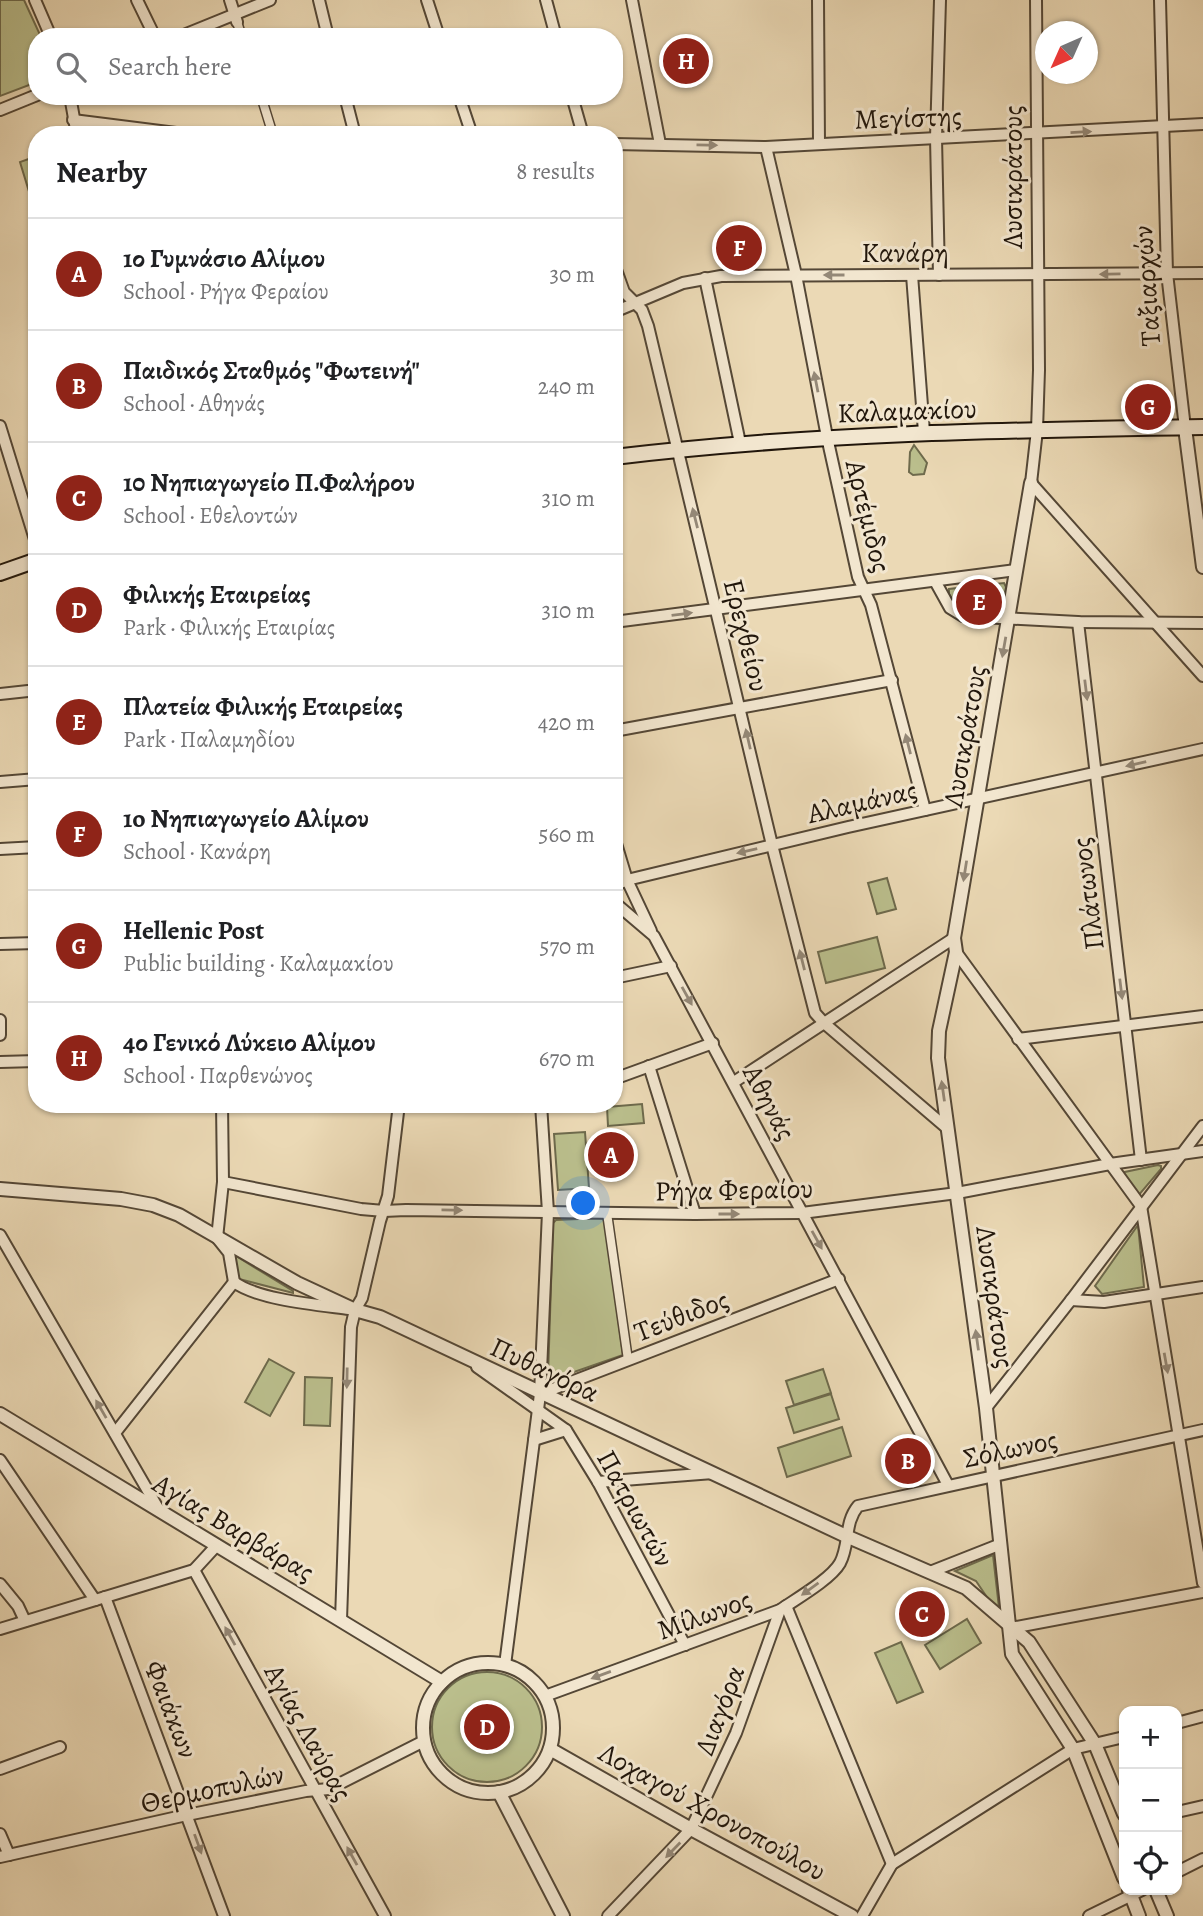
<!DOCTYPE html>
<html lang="en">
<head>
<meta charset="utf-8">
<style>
	body { margin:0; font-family:Alegreya,serif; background:#f6f6f6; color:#202124 }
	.controls { position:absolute; right:21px; bottom:21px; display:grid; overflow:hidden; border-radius:14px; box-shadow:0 2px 5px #0004 }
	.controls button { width:63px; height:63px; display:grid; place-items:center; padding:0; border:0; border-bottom:2px solid #e0e0e0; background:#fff; color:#202124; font:35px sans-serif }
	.compass { position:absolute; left:1035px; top:21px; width:63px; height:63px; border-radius:50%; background:#fff; box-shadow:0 2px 5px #0004; rotate:225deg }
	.you { position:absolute; left:584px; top:1204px; width:24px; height:24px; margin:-18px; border:5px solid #fff; border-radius:50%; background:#1a73e8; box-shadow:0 0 0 10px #1a73e833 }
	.badge { display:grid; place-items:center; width:46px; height:46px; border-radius:50%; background:#8f2418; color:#fff; font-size:23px; font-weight:700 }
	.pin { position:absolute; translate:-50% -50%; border:4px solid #fff; box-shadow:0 2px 7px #0006 }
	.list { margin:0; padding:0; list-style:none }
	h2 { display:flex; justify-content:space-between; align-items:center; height:91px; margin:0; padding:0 28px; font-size:30px }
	h2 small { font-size:23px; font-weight:400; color:#757577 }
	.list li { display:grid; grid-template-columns:46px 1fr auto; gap:21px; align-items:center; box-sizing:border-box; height:112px; padding:0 28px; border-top:2px solid #e0e0e0 }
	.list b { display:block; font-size:26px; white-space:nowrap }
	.list p { margin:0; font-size:23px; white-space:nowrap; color:#757577 }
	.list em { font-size:23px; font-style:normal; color:#757577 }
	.icon { flex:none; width:38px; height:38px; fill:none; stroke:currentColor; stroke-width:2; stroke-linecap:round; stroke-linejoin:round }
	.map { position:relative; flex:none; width:1203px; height:1916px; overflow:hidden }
	.search { position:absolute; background:#fff; box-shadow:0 2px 5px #0004; left:28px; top:28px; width:595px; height:77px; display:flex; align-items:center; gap:18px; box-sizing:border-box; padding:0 24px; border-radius:28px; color:#757577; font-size:26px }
	.panel { position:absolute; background:#fff; box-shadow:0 2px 5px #0004; left:28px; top:126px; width:595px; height:987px; border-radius:28px }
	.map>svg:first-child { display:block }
</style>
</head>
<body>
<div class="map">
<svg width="1203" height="1916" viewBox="0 0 1203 1916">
	<rect width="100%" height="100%" fill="#ebd9b5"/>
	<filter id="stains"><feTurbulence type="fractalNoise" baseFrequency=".00286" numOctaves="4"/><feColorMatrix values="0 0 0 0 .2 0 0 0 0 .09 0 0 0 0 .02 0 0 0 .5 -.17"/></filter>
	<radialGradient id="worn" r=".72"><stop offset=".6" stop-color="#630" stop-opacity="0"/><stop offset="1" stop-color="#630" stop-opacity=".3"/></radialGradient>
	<g fill="#babe8c" stroke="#6e6a4c" stroke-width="2">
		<path d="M0,0H24L41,37H37V82L0,96Z"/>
		<path d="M37,156V207L34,208L20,162Z"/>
		<path d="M914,445L927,463L924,474L913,475L909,472L910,452Z"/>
		<path d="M1004,583L1006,587L1002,614L959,610L949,594V589Z"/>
		<path d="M887,878L896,909L877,914L868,883Z"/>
		<path d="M877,937L885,968L826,983L818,952Z"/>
		<path d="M642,1104L644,1123L608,1126L607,1107Z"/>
		<path d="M585,1132L589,1188L558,1190L554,1134Z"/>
		<path d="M1158,1165L1161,1166V1169L1138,1196L1120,1173Z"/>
		<path d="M602,1218L605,1222L623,1355L554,1379L548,1377L553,1223L556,1220Z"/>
		<path d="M1138,1225L1144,1287L1102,1294L1095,1286Z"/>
		<path d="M236,1256L293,1291V1293L239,1279L234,1257Z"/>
		<path d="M269,1359L294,1373L270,1416L245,1402Z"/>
		<path d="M823,1369L831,1393L794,1405L786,1381Z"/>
		<path d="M305,1377L332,1378L330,1426L304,1425Z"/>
		<path d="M831,1394L839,1419L794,1433L786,1408Z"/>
		<path d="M842,1427L851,1456L787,1477L778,1448Z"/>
		<path d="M993,1555L999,1608L995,1609L976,1581L955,1571Z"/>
		<path d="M967,1619L981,1643L940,1669L925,1645Z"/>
		<path d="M901,1642L923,1692L897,1703L875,1653Z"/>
		<circle cx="487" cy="1727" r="55"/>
	</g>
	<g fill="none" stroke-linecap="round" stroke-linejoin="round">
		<defs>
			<g id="pedestrian">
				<path d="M237,22L242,37"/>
				<path d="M261,96L273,135"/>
				<path d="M607,1213L628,1360"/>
			</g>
			<g id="minor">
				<path d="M35,0L51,37"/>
				<path d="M137,0L155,37"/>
				<path d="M230,0L237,22"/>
				<path d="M319,0L328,37"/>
				<path d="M427,0L439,37"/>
				<path d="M546,0L556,37"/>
				<path d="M632,0L660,144"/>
				<path d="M818,0L819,143"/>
				<path d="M1036,0L1039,370L1037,430L1031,483L1203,676"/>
				<path d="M1160,0L1167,273L1185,428"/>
				<path d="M179,37L270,0"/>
				<path d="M70,96L77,135"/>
				<path d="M345,96L355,135"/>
				<path d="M459,96L472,135"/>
				<path d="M572,96L583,135"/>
				<path d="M0,110L37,95"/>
				<path d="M73,120L176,133L221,135"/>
				<path d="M614,144L766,147L1203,124"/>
				<path d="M766,147L796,275L827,437L858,577L871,605L925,810"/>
				<path d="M614,264L624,292L642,310L648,326L772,845L815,1013L824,1023L948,1129"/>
				<path d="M912,275L924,432"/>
				<path d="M939,275L936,138L940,0"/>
				<path d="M705,278L740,443"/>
				<path d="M614,312L683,283L721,276L1203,273"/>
				<path d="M0,426L37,546"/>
				<path d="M935,581L950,608L963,616L1078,622L1203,623"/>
				<path d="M614,622L1016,570"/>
				<path d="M1078,622L1141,1160"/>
				<path d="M0,694L37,690"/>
				<path d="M614,731L892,680"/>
				<path d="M0,782L37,779"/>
				<path d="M614,837L627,880L651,931"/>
				<path d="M0,849L37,847"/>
				<path d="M614,886L627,880L848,827L1203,749"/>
				<path d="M614,902L654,936L948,1485"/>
				<path d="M0,944L37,943"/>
				<path d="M956,952L1141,1206L1203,1583"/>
				<path d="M614,978L671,966"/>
				<path d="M0,1020V1035"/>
				<path d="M1018,1039L1203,1016"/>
				<path d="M0,1062L37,1061"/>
				<path d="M649,1066L695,1214"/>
				<path d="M614,1079L713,1043"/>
				<path d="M734,1082L954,938"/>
				<path d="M222,1104L223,1182L217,1238L229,1253L234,1282"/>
				<path d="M223,1182L361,1209L384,1211L406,1210L695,1214L802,1213L957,1193L1110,1164L1203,1151"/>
				<path d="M0,1235L159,1510"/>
				<path d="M234,1282C258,1300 319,1305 349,1309"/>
				<path d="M1071,1300L1104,1302L1203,1287"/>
				<path d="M477,1367L566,1430L598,1482L685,1645"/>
				<path d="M540,1394L839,1279"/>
				<path d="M986,1408L1071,1300L1203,1126"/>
				<path d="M115,1433L234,1282"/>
				<path d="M534,1440L566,1430"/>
				<path d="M0,1460L95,1600"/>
				<path d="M598,1482L713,1473"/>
				<path d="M194,1570L385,1916"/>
				<path d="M930,1572L1001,1544"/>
				<path d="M0,1584L18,1606L25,1621"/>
				<path d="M105,1597L224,1916"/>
				<path d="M786,1606L892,1864"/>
				<path d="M341,1620L351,1327L355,1310L362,1298L380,1221L388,1196L399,1104"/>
				<path d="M1011,1628L1203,1592"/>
				<path d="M0,1629L194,1570L217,1545"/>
				<path d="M505,1665L540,1394L548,1212L541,1104"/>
				<path d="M545,1696L780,1610C796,1599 831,1579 840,1563C850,1544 844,1523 858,1506L1203,1430"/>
				<path d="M1177,1723L1203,1716"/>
				<path d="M0,1769L60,1747"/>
				<path d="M1177,1812L1203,1806"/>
				<path d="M0,1834L9,1855"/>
				<path d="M0,1857L182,1816L306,1791L329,1789L424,1741"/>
				<path d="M1177,1872L1203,1859"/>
				<path d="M608,1916L691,1829L736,1733L780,1610"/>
				<path d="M862,1916L892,1864L1073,1749L1124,1737"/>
				<path d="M1089,1916L1142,1890"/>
			</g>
			<g id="tertiary">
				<path d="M1185,428L1203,567"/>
				<path d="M1031,483L954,938L956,952L939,1031L938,1058L986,1408L1012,1654L1073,1749L1124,1878"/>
				<path d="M0,1189L121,1199L153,1205L179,1215L297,1283L355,1310L380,1317L846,1536L966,1588L1029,1642L1095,1744L1124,1814"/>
				<path d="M0,1414L442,1682"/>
				<circle cx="488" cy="1728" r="65"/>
				<path d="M550,1749L691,1829L852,1916"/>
				<path d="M499,1792L563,1916"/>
				<path d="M1129,1890L1139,1916"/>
				<path d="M1156,1890L1167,1916"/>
			</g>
			<g id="secondary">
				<path d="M614,457C811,433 1005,430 1203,427"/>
				<path d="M0,573L37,560"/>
			</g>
		</defs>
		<use href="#pedestrian" stroke="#544736" stroke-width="11"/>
		<use href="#minor" stroke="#544736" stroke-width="14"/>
		<use href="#tertiary" stroke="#544736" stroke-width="16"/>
		<use href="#secondary" stroke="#21160b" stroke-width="18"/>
		<use href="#pedestrian" stroke="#f2e6cf" stroke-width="8"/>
		<use href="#minor" stroke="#f2e6cf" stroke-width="10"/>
		<use href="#tertiary" stroke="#f2e6cf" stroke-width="12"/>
		<use href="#secondary" stroke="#f2e6cf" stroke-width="14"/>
	</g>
	<defs><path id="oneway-solid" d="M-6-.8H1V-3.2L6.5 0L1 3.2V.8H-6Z" transform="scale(1.75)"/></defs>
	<g fill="#948877">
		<use href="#oneway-solid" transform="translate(1081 132) rotate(-3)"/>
		<use href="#oneway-solid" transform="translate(707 145) rotate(1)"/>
		<use href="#oneway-solid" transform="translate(1110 274) rotate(179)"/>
		<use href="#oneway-solid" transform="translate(834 275) rotate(-180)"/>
		<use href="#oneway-solid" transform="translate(816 382) rotate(-101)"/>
		<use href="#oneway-solid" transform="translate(695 518) rotate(-104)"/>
		<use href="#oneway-solid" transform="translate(682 614) rotate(-7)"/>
		<use href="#oneway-solid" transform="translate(1004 647) rotate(100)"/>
		<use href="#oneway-solid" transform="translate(1086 690) rotate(83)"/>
		<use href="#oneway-solid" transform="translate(748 739) rotate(-103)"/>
		<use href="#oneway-solid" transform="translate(908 744) rotate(-104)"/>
		<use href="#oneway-solid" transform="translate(1136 764) rotate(167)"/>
		<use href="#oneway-solid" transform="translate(747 851) rotate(167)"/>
		<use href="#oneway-solid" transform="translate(965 871) rotate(99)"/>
		<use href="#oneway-solid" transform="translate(802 960) rotate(-104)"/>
		<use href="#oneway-solid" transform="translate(1121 989) rotate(83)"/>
		<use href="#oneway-solid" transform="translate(687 996) rotate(61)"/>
		<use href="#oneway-solid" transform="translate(943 1091) rotate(-98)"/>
		<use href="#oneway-solid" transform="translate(452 1210) rotate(1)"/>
		<use href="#oneway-solid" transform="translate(729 1214)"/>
		<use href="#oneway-solid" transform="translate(817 1240) rotate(61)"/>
		<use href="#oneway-solid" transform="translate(977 1340) rotate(-98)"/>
		<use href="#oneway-solid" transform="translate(1166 1363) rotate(80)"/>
		<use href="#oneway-solid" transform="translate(347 1378) rotate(91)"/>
		<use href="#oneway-solid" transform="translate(101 1409) rotate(-120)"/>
		<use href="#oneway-solid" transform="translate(810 1589) rotate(144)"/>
		<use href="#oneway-solid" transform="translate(230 1636) rotate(-119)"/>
		<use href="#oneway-solid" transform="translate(601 1675) rotate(160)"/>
		<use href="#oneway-solid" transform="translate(198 1844) rotate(70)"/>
		<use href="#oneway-solid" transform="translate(673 1850) rotate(134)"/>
		<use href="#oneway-solid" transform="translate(352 1856) rotate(-119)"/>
	</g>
	<g text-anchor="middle" stroke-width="6" stroke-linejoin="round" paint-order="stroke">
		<g font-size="28" fill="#21160b" stroke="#f2e6cf">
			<text transform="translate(908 117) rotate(-2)" y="10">Μεγίστης</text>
			<text transform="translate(1012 177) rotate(-90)" y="10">Λυσικράτους</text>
			<text x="905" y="262">Κανάρη</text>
			<text transform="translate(1146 286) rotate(-94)" y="10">Ταξιαρχών</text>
			<text transform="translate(907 410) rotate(-2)" y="10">Καλαμακίου</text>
			<text transform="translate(869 516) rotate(76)" y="10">Αρτέμιδος</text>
			<text transform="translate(747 635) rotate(76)" y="10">Ερεχθείου</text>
			<text transform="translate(964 736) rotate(-80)" y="10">Λυσικράτους</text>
			<text transform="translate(862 801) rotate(-13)" y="10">Αλαμάνας</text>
			<text transform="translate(1087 894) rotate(-97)" y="10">Πλάτωνος</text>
			<text transform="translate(770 1102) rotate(62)" y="10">Αθηνάς</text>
			<text transform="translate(734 1189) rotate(-1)" y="10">Ρήγα Φεραίου</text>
			<text transform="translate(996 1297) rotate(82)" y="10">Λυσικράτους</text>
			<text transform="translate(681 1315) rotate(-21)" y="10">Τεύθιδος</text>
			<text transform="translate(545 1369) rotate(25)" y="10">Πυθαγόρα</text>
			<text transform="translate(1010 1448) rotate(-12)" y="10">Σόλωνος</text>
			<text transform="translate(636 1508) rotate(61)" y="10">Πατριωτών</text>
			<text transform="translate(234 1527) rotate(31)" y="10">Αγίας Βαρβάρας</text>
			<text transform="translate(704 1614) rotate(-20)" y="10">Μίλωνος</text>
			<text transform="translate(172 1709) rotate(69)" y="10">Φαιάκων</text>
			<text transform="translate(719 1710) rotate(-69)" y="10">Διαγόρα</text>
			<text transform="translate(309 1732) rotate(61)" y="10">Αγίας Λαύρας</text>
			<text transform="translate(212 1788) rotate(-12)" y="10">Θερμοπυλών</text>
			<text transform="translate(713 1811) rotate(29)" y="10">Λοχαγού Χρονοπούλου</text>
		</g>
	</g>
	<rect width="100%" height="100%" filter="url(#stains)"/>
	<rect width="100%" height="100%" fill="url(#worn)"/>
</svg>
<div class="controls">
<button>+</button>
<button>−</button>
<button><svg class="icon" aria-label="locate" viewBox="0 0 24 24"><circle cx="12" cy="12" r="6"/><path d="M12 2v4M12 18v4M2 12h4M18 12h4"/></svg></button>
</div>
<svg class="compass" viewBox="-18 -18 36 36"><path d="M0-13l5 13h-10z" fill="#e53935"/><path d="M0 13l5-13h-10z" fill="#757577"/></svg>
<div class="you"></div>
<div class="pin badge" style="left:611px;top:1155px">A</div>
<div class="pin badge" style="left:908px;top:1461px">B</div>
<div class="pin badge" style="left:922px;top:1614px">C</div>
<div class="pin badge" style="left:487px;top:1727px">D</div>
<div class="pin badge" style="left:979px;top:602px">E</div>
<div class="pin badge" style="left:739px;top:248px">F</div>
<div class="pin badge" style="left:1148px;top:407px">G</div>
<div class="pin badge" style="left:686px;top:61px">H</div>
<div class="search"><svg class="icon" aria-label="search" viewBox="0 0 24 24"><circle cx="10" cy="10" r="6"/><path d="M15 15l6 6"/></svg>Search here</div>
<section class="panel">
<h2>Nearby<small>8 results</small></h2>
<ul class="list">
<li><span class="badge">A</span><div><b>1ο Γυμνάσιο Αλίμου</b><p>School · Ρήγα Φεραίου</p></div><em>30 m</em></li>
<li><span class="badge">B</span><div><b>Παιδικός Σταθμός &quot;Φωτεινή&quot;</b><p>School · Αθηνάς</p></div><em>240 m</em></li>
<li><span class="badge">C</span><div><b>10 Νηπιαγωγείο Π.Φαλήρου</b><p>School · Εθελοντών</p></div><em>310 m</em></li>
<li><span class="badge">D</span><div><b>Φιλικής Εταιρείας</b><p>Park · Φιλικής Εταιρίας</p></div><em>310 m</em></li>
<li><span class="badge">E</span><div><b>Πλατεία Φιλικής Εταιρείας</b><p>Park · Παλαμηδίου</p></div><em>420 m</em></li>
<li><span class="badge">F</span><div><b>1o Νηπιαγωγείο Αλίμου</b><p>School · Κανάρη</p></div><em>560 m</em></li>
<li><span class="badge">G</span><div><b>Hellenic Post</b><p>Public building · Καλαμακίου</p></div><em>570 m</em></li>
<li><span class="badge">H</span><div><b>4ο Γενικό Λύκειο Αλίμου</b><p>School · Παρθενώνος</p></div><em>670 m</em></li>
</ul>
</section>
</div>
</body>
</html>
